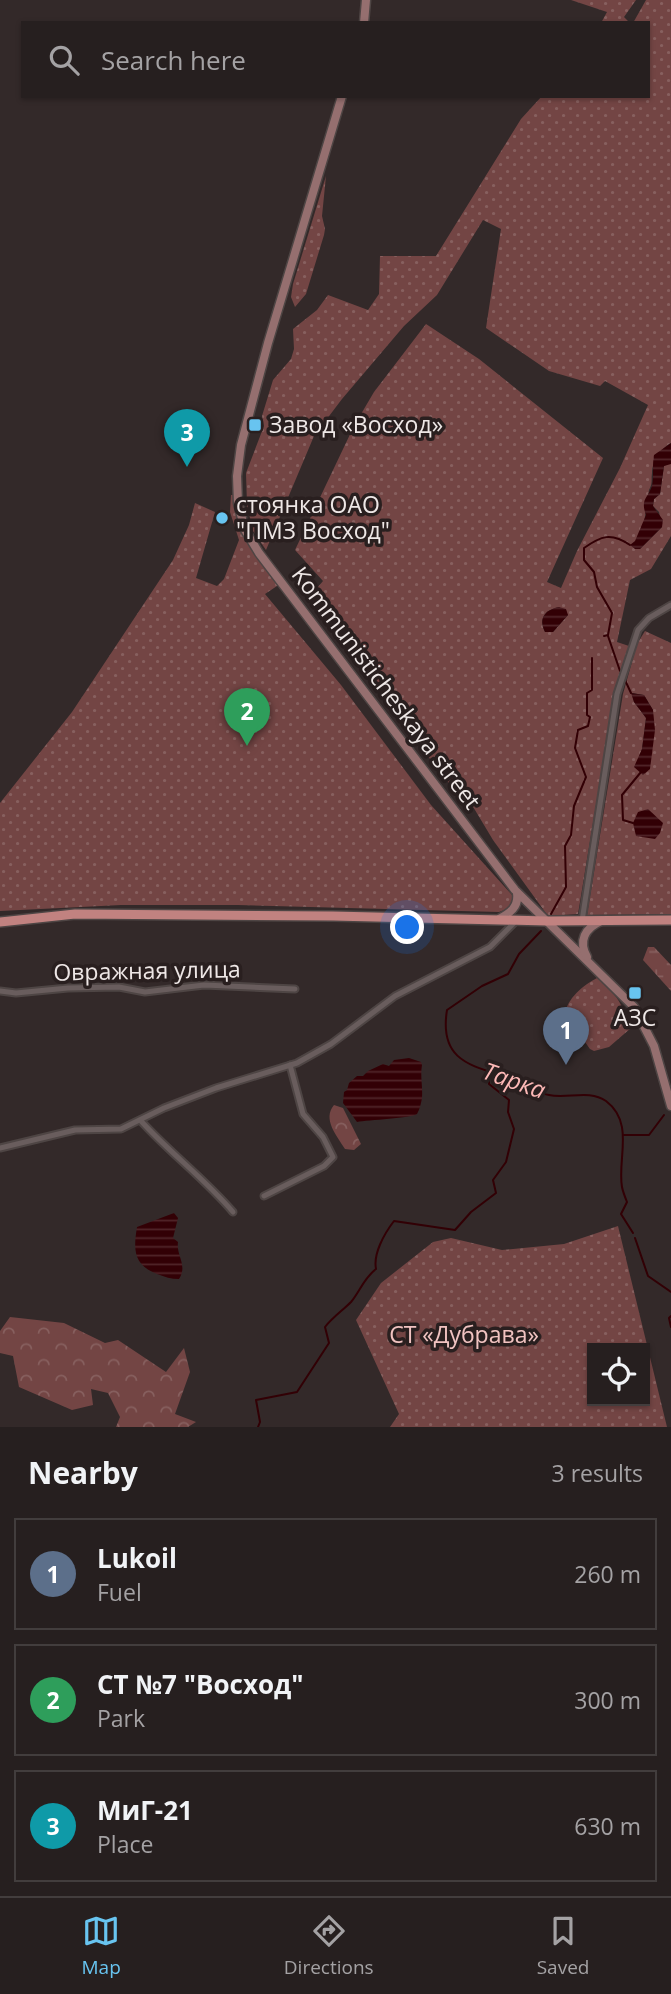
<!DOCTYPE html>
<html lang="en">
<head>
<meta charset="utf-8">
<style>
	body { margin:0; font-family:"Open Sans",sans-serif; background:#322c2c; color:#f1f3f6 }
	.controls { position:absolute; right:21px; bottom:21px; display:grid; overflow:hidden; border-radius:0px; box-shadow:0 2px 5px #0004 }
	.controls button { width:63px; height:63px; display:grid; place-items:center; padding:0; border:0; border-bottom:2px solid #423d3d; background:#261f1f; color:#f1f3f6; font:35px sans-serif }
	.you { position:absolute; left:408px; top:928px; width:24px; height:24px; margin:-18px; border:5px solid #fff; border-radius:50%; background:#1a73e8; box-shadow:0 0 0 10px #1a73e833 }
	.badge { display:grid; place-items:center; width:46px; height:46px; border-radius:50%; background:#68c4f0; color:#fff; font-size:23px; font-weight:700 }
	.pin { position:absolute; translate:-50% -58px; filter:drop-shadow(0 2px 4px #0008) }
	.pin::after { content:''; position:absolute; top:37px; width:24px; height:21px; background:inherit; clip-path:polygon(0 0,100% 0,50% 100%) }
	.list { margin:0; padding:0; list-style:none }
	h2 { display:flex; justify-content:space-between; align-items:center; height:91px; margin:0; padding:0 28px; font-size:30px }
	h2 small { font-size:23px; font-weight:400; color:#a4a2a4 }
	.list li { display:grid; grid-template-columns:46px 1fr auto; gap:21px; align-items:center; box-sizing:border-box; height:112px; margin:0 14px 14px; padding:0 14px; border:2px solid #423d3d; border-radius:0px }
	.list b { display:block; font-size:26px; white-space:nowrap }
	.list p { margin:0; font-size:23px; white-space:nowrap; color:#a4a2a4 }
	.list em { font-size:23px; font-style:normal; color:#a4a2a4 }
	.icon { flex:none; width:38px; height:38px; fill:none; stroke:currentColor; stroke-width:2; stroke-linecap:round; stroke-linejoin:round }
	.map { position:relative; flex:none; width:671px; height:1427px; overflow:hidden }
	.search { position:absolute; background:#261f1f; box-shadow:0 2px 5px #0004; left:21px; right:21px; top:21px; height:77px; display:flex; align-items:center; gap:18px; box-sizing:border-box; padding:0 24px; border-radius:0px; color:#a4a2a4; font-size:26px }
	.sheet { height:469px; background:#261f1f }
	nav { display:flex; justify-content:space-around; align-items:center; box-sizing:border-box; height:98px; border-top:2px solid #423d3d; background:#261f1f; font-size:19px; color:#a4a2a4 }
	nav a { display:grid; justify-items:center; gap:4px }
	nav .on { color:#68c4f0 }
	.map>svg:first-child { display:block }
</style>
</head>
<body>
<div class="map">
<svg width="671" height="1427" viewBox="0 0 671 1427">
	<defs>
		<pattern id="grass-dots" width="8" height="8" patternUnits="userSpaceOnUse" patternTransform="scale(1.75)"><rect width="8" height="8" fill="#734544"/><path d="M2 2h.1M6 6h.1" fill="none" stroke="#87605f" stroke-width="1.8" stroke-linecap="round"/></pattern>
		<pattern id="forest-crowns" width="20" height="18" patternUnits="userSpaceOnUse" patternTransform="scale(1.75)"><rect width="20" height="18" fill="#734544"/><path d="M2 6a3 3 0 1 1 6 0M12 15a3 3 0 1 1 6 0" fill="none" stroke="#87605f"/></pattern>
		<pattern id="wetland-marsh" width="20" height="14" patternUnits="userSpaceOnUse" patternTransform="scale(1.75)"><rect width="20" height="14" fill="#734544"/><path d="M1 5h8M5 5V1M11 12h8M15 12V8" fill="none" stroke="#87605f"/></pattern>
		<pattern id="water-rules" width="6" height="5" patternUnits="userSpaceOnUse" patternTransform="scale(1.75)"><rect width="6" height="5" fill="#320005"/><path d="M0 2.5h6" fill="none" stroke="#502529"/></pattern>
	</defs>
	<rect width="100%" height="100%" fill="#332929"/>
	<g fill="url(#grass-dots)" fill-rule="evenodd">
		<path d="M571,0H636L624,17L630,23H601L607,12Z"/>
		<path d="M646,0H671V443C661,448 652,462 652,473C651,480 653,483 649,490L640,549L662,527L659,512L653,506L654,499L660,494L664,466L668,464H671V536L651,569L630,580L617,642L629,646L614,695L578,914L548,916L493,840L472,805L468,808L307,600L323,581L295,550L354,426L374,392L426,324L479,359L603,458L547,582L561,588L577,551L620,468L648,405L605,381L600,386L549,371L486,328L501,229L483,220L437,295L404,326L342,399L314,436L266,550L253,531L247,505L246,473L264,426L262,416L273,380L291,359L294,349L293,329L317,310L328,295L368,310L379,294L380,256H436L521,119L542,96H648V23H633ZM559,607L568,615L553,632H545C538,618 545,610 559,607Z"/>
		<path d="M326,176L322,216L325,229L324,235L306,294L295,307L291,297L293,284Z"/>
		<path d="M231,495H234L240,523L280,584L265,594L341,685L431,805L513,896L510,908L499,912L238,905H121L0,911V803L72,712L173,560L189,525L195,503L215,512L196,578L217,586L224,579L239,540L230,512Z"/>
		<path d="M645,631L671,643V914L587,915L623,694L637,644ZM632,693L644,695L653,710L643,775L637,764L642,749L646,718L634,702Z"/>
		<path d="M597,978C605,984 617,996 621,1005C622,1009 623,1013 625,1016L629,1015L631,1028L609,1047L594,1051L590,1049L565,1014C567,999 583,985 597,978Z"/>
		<path d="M618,1226L667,1427H390L399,1414L356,1320L381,1283L433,1242L451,1238L502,1250L564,1244ZM592,1348H645V1401H592Z"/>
	</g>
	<g fill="url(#forest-crowns)">
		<path d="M334,1105L343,1108L361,1144L354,1150L345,1149C337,1136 322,1119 334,1105Z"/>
		<path d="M10,1317L64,1323L105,1343L118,1340L166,1372L184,1348L190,1372L175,1414L196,1422L188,1427H116L120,1417L108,1393L91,1389L93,1405L72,1410L19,1387L13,1356L0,1353V1331Z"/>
	</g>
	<path fill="url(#wetland-marsh)" d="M648,947H654L671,965V991L643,960Z"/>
	<g fill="url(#water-rules)">
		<path d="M671,443V464L664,466L660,494L654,499L653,506L663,520L662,527L640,549H635L630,545L635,541L646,515C640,499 648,498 652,486C654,477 652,465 654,455Z"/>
		<path d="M559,607L566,609L568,615L553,632H545C538,618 545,610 559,607Z"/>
		<path d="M631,693L644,695L653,710L655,730L650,769L643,775L634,767L642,749L646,718L634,702Z"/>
		<path d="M648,809L663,823L660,833L655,839L636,836L633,823L638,812Z"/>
		<path d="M409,1058L421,1062L422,1065C420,1076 423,1087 422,1098C421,1103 420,1109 417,1114C412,1118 368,1120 357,1122L343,1103L344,1092L347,1090L349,1083L357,1076H363L368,1071L383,1064L389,1066L394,1060Z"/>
		<path d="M174,1213L178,1218L173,1238L178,1242C176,1256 188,1265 179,1279C171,1279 165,1277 157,1274C134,1265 133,1251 137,1227Z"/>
	</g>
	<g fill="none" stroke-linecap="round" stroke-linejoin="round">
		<g stroke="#320005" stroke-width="2">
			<path d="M604,636L608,635L612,613L597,587L594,572L584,560V548C601,536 611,532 630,545"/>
			<path d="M608,636L620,671"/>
			<path d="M625,680L631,693"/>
			<path d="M633,823L623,820L622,795L641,772"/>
			<path d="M551,914L566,887L565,846L571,835L574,806L586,777L575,748L578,730L588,726L590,717L587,715V693L592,690V658"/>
			<path d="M541,931L519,954L508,974L482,986L447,1010C438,1065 477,1066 515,1080C525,1083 540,1094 549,1095C568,1099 589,1089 606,1101C635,1123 617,1159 622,1187C623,1192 625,1197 627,1202L621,1214L633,1233"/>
			<path d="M623,1135H649L664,1115"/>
			<path d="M635,1238L648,1276L671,1292"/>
			<path d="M671,1316L669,1318L671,1327"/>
			<path d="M258,1427L260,1422L256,1400L297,1392L329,1343L325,1327C333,1317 342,1311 351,1302C360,1291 364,1278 376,1269C373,1254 384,1234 394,1221L455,1230L471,1212L496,1193L493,1180L506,1162L514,1129L508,1112L509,1100L489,1084V1073"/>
		</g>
		<defs>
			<g id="minor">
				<path d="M582,921L617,694L638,630L649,618L671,605"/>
				<path d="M0,991L16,993L68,988L119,987L145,992L204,985L295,989"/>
				<path d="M141,1121C170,1153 205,1179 233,1212"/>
				<path d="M0,1148L75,1130L121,1129L164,1108L216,1088L297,1063L331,1044L395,996L490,947L516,921"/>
				<path d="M264,1196L324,1166L333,1157L323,1137L303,1114L290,1065"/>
			</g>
			<g id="secondary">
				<path d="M364,23L366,0"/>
				<path d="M342,96L268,343L241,445L237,476L238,503L245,530L259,553L515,890L634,1007L654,1046L671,1106"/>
				<path d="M499,919C510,913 519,907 517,893"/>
				<path d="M587,957C578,941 585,928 601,921"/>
			</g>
			<path id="primary" d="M0,922L75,914L333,916L547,921L671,920"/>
		</defs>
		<use href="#minor" stroke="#4e4544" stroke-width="9"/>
		<use href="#secondary" stroke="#4e4544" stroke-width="11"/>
		<use href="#primary" stroke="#4e4544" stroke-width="12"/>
		<use href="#minor" stroke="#695d5d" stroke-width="5"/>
		<use href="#secondary" stroke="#956f6f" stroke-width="8"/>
		<use href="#primary" stroke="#c18280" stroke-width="9"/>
	</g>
	<g fill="#68c4f0" stroke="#291f1f" stroke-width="2.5">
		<rect x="248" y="418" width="14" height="14" rx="3.5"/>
		<circle cx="222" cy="518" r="7"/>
		<rect x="628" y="986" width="14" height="14" rx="3.5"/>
	</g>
	<g text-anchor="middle" stroke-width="7" stroke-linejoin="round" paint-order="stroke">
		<g font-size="23" fill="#eee7e6" stroke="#291f1f" text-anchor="start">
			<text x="269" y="433">Завод «Восход»</text>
			<text x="236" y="513">стоянка ОАО<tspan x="236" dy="26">"ПМЗ Восход"</tspan></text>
			<text x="635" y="1026" text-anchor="middle">АЗС</text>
		</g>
		<g font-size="23" fill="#eee7e6" stroke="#291f1f">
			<text transform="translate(386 688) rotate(53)" y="8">Kommunisticheskaya street</text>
			<text transform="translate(147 971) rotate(-1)" y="8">Овражная улица</text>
		</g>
		<g font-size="23" fill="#f1c3c1" stroke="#291f1f">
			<text x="464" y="1343">СТ «Дубрава»</text>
		</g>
		<g font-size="24" font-style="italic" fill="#feb9b7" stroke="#291f1f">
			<text transform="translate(514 1081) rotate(19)" y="8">Тарка</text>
		</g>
	</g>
</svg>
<div class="controls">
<button><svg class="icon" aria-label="locate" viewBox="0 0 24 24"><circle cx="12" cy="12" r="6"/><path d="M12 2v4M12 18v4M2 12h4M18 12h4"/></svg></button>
</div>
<div class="you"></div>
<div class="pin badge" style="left:566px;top:1065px;background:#5c6f8a">1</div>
<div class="pin badge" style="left:247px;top:746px;background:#2e9e5b">2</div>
<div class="pin badge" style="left:187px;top:467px;background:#0f9aa8">3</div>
<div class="search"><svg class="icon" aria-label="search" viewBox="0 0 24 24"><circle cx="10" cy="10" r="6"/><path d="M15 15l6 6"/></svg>Search here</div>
</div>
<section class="sheet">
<h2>Nearby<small>3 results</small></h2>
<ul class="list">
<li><span class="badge" style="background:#5c6f8a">1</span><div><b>Lukoil</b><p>Fuel</p></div><em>260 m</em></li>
<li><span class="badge" style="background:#2e9e5b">2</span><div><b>СТ №7 &quot;Восход&quot;</b><p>Park</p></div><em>300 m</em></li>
<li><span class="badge" style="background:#0f9aa8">3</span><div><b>МиГ-21</b><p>Place</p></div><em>630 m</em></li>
</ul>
</section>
<nav>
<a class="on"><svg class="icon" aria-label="map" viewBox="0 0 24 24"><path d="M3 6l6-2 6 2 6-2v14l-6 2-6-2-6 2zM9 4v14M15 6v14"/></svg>Map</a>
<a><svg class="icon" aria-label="directions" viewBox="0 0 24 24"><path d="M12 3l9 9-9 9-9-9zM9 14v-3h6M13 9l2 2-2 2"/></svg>Directions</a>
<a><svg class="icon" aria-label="saved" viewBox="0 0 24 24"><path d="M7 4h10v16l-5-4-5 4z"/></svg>Saved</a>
</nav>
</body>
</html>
